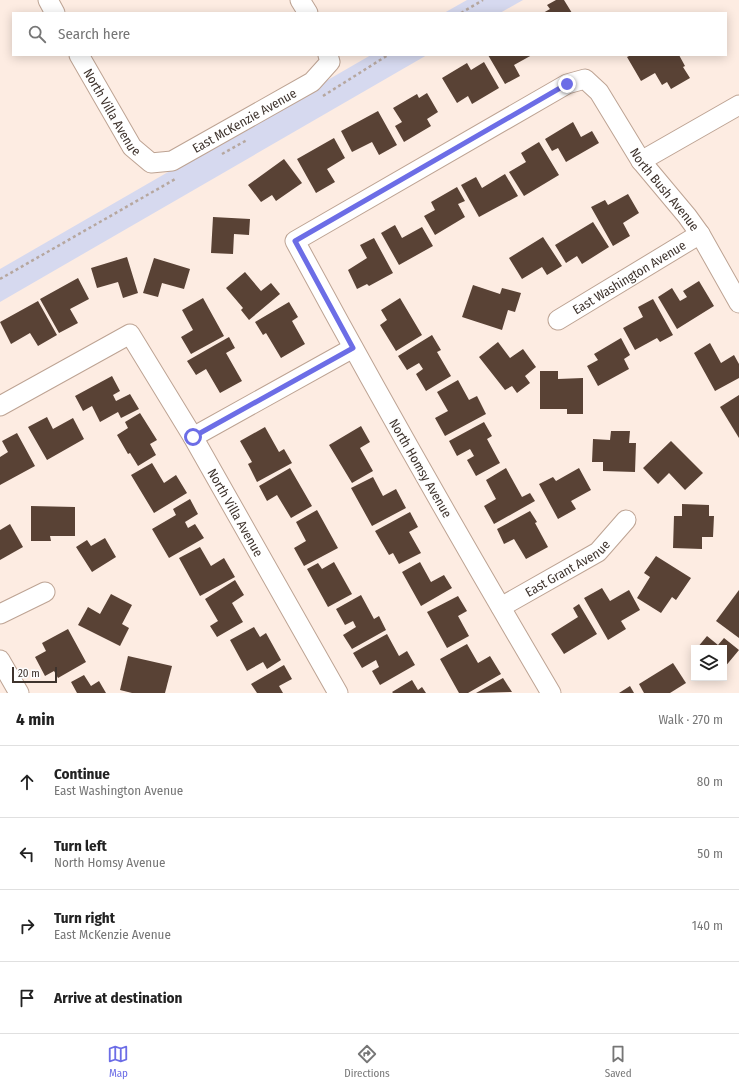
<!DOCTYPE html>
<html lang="en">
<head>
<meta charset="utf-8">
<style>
	body { margin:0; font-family:"Fira Sans Condensed",sans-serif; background:#f6f6f6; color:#222 }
	.controls { position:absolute; right:12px; bottom:12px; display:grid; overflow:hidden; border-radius:0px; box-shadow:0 2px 10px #0003 }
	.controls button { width:36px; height:36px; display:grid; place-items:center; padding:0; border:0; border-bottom:1px solid #e0e0e0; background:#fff; color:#222; font:20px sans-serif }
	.scale { position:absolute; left:12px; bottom:10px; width:45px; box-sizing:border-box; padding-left:4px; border:2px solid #3e332d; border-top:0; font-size:11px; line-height:14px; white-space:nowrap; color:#3e332d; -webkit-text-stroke:3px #fdfdfd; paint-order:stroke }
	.stop { position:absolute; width:12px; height:12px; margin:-9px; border:3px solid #6c6de6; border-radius:50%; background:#fff }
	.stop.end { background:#6c6de6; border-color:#fff; box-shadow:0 1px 4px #0008 }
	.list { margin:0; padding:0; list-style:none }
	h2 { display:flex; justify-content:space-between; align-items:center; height:52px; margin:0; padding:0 16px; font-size:17px }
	h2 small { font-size:13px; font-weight:400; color:#767676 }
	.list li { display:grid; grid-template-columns:26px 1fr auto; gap:12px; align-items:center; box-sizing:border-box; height:72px; padding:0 16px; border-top:1px solid #e0e0e0 }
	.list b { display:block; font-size:15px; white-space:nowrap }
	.list p { margin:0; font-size:13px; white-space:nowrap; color:#767676 }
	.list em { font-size:13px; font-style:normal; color:#767676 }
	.icon { flex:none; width:22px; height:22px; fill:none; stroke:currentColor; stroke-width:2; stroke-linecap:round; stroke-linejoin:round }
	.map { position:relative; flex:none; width:739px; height:693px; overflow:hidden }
	.search { position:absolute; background:#fff; box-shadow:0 2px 10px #0003; left:12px; right:12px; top:12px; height:44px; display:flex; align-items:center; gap:10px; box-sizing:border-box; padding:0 14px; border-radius:0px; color:#767676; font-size:15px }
	.sheet { height:340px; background:#fff }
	nav { display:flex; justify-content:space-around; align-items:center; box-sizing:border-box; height:56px; border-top:1px solid #e0e0e0; background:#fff; font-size:11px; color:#767676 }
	nav a { display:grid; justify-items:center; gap:2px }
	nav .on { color:#6c6de6 }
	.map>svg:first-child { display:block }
</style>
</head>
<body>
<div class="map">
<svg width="739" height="693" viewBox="0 0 739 693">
	<rect width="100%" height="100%" fill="#fdece2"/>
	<g fill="#d6d9ef">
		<path d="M467,0H523L500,13H444Z"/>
		<path d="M371,55H427L0,302V269Z"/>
	</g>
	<g fill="#594235">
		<path d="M556,0H564L572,13H543L550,9L547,5Z"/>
		<path d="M488,55H532L514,65L520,76L505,84Z"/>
		<path d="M631,55H679L685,66L683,67L690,78L671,89L667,82L662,85L655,73L641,81L627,57Z"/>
		<path d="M484,62L499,88L472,104L468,96L457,103L442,78L467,63L471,70Z"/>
		<path d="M427,93L438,112L427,119L431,126L404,142L395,126L402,122L393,108L417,94L419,98Z"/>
		<path d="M378,111L397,145L379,155L372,142L352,152L341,131Z"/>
		<path d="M573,122L581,137L592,131L599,143L566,162L558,148L552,151L545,139Z"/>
		<path d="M334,138L345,158L327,169L335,182L316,193L297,159Z"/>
		<path d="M539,142L559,175L524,196L509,172L526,162L521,153Z"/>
		<path d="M284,159L302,183L276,201L272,195L261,202L248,185Z"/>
		<path d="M505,174L518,196L479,217L461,185L476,177L482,188Z"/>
		<path d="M457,187L465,201L458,204L465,217L435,235L424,216L435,210L431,202Z"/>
		<path d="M628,194L639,213L623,223L630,236L613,246L591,207L605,200L608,205Z"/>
		<path d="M213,217L250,219L249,235L234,234L233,254L211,253Z"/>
		<path d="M593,222L609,247L582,264L577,256L566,263L555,245Z"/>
		<path d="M395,225L402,238L422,227L433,246L399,265L381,233Z"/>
		<path d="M543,237L562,266L547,275L542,267L522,279L509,258Z"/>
		<path d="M374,238L393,273L369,286L367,284L357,289L348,270L367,258L360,245Z"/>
		<path d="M127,257L138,293L123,298L118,282L97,288L91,268Z"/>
		<path d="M154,258L190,269L184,289L162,283L158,297L143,293Z"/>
		<path d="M245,272L261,291L271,283L280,294L249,320L241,310L243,308L226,288Z"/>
		<path d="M78,278L89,299L70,309L78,323L59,333L40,299Z"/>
		<path d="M699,281L714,306L677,329L658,297L672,288L680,301L687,297L683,291Z"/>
		<path d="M473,285L500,294L502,288L521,293L515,312L508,310L502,330L462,317Z"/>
		<path d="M203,298L224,336L191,354L181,337L193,330L182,310Z"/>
		<path d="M400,298L422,335L396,351L380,325L387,320L381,310Z"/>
		<path d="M653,299L673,335L660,342L657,338L635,350L623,328L643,317L638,307Z"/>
		<path d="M38,301L57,335L38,346L30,333L11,344L0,322Z"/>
		<path d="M289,302L298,317L292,321L305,344L281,358L266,333L263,335L255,322Z"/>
		<path d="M432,335L441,350L437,352L451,376L426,391L416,374L423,369L419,363L407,370L398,356Z"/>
		<path d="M229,337L235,348L226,353L242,381L220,393L206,369L196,375L187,361Z"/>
		<path d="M621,338L630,355L624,359L629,369L598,386L587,366L598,360L594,354Z"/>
		<path d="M498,342L510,358L523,349L536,367L525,376L530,383L517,393L512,386L505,390L479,357Z"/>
		<path d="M710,343L721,363L734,355L739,364V378L715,391L694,353Z"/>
		<path d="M540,371H558V379L583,378V414H567V409H540Z"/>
		<path d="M112,376L120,391L113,395L116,401L130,394L139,409L121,418L118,412L100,422L92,406L83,411L75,396Z"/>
		<path d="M458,380L469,400L477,396L486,414L445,436L435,418L448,411L437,392Z"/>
		<path d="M739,395V438L720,407Z"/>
		<path d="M140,413L157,440L150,444L156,455L138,466L130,453L128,454L117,435L128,428L125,422Z"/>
		<path d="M47,417L53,429L73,418L84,439L47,460L28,427Z"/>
		<path d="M484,422L492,436L487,439L500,463L476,476L467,460L474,456L470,449L457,456L449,441Z"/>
		<path d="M361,426L370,442L360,448L373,471L352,483L329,445Z"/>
		<path d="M265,427L279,452L284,449L292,463L257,482L248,464L252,462L240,441Z"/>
		<path d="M611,431H630L629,443H636L635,472L603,471V462H592L593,439L610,440Z"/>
		<path d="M17,433L35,466L0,485V457L8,452L2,441Z"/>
		<path d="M671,441L703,473L685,490L669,473L658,484L643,468Z"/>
		<path d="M152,463L164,483L176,475L187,493L154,513L131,475Z"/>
		<path d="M290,468L312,506L291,518L277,495L267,501L259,486Z"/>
		<path d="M506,468L522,497L530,493L535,501L494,524L484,506L496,499L486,480Z"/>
		<path d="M579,468L591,490L571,501L576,509L558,519L539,484L553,477L556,481Z"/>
		<path d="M373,477L383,496L396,489L406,508L372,526L351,488Z"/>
		<path d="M190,499L198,514L185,522L188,528L195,524L204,538L169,558L152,529L176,515L173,509Z"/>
		<path d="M682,504L709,505V516H714L713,537H702V549L673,548L674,516H682Z"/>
		<path d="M31,506L75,507V536H50L51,541H31Z"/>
		<path d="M317,510L338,548L304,566L294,548L306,541L296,522Z"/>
		<path d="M530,511L537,522L535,523L548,547L526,559L514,539L504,544L497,529Z"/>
		<path d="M410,512L418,527L409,532L421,553L399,564L393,553L389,555L375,531Z"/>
		<path d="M10,524L23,547L0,560V530Z"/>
		<path d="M105,538L116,557L92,572L76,547L87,540L91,546Z"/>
		<path d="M200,547L211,566L224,558L235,577L200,596L179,558Z"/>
		<path d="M656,556L691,578L676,600L672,597L661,613L637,598L650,577L644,573Z"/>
		<path d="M334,562L352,594L328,607L307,569L318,563L322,569Z"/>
		<path d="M420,562L431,582L444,575L452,588L421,606L402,572Z"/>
		<path d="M235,580L244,595L232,603L243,622L217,637L210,626L218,621L205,599Z"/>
		<path d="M602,588L610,601L629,590L640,610L621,621L626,629L608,640L584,598Z"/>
		<path d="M739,590V638L716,621Z"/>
		<path d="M111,594L132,605L122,624L129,628L120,646L78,625L88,607L100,614Z"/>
		<path d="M361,595L374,619L379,616L386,630L352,649L343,635L356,627L353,621L345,625L336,609Z"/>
		<path d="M458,596L467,611L458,616L469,636L447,648L427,612Z"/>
		<path d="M579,604L597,634L564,654L551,634L578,617L573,608Z"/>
		<path d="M254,627L260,637L266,633L281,660L267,669L263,662L247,671L230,640Z"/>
		<path d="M68,629L86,662L58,678L54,671L45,676L35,657L46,651L42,643Z"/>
		<path d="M387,634L399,656L407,651L415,665L380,685L372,671L379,667L376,660L362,668L353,653Z"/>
		<path d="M707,636L718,645L724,638L739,650L724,668V648H697Z"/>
		<path d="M467,644L478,663L490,656L501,674L468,693H459L440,659Z"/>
		<path d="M128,656L172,666L165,693H132L120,690Z"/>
		<path d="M673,663L686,683L670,693H644L639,684Z"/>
		<path d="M284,665L292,679L279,686L283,693H257L251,684Z"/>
		<path d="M84,675L91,686L99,681L106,693H77L71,682Z"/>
		<path d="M503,678L512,692L476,693Z"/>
		<path d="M412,680L418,690L422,687L426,693H393L392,692Z"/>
		<path d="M630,686L634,693H619Z"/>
	</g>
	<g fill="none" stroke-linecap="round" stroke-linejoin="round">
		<defs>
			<g id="minor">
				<path d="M48,0L55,13"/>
				<path d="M300,0L308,13"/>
				<path id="s1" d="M79,55L132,147L151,163L172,161L312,82L330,62L328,55"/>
				<path d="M641,161L739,105"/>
				<path id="s2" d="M558,320L700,234"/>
				<path id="s3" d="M0,406L130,334L193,437L338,693"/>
				<path d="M193,437L353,348"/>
				<path id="s4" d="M501,607L598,552L626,520"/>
				<path d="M0,614L45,592"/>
				<path d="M0,660L19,693"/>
				<path id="s5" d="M551,693C463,544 377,393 295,241L567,84L585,79L599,92L641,161L687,216L700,234L739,303"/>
			</g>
		</defs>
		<use href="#minor" stroke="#bda393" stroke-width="21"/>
		<g stroke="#b6a79f" stroke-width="2.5" stroke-dasharray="3 3" stroke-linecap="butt">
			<path d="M461,13L483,0"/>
			<path d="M323,96L388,55"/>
			<path d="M222,154L247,140"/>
			<path d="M0,279L177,178"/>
		</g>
		<use href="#minor" stroke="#fff" stroke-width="19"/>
	</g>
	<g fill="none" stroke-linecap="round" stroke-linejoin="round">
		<path stroke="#6c6de6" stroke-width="5" d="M193,437L353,348L295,241L567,84"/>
	</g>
	<g text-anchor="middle" stroke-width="4" stroke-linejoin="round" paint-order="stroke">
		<g font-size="13" fill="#3e332d" stroke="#fdfdfd">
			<text dy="5" stroke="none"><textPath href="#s1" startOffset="66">North Villa Avenue</textPath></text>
			<text dy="5" stroke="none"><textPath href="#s1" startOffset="235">East McKenzie Avenue</textPath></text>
			<text dy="5" stroke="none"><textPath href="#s5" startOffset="989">North Bush Avenue</textPath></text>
			<text dy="5" stroke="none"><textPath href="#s2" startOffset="83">East Washington Avenue</textPath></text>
			<text transform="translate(421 468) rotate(60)" y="5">North Homsy Avenue</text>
			<text dy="5" stroke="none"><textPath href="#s3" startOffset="356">North Villa Avenue</textPath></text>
			<text dy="5" stroke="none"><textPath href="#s4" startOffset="77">East Grant Avenue</textPath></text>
		</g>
	</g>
</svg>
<div class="controls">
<button><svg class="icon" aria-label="layers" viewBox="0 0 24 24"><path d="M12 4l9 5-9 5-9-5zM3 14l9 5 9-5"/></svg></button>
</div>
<div class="scale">20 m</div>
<div class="stop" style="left:193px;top:437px"></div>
<div class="stop end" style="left:567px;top:84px"></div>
<div class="search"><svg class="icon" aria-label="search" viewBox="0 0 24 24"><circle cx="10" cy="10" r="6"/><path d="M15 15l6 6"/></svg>Search here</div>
</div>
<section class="sheet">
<h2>4 min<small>Walk · 270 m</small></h2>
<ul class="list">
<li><svg class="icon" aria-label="ahead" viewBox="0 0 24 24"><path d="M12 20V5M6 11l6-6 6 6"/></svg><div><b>Continue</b><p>East Washington Avenue</p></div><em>80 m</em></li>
<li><svg class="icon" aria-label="left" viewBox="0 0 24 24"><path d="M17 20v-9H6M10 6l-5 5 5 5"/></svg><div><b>Turn left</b><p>North Homsy Avenue</p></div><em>50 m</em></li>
<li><svg class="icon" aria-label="right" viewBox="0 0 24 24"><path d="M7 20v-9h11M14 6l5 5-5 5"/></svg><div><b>Turn right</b><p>East McKenzie Avenue</p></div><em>140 m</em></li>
<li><svg class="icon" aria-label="arrive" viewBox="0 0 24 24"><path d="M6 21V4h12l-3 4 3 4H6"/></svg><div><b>Arrive at destination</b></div></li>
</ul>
</section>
<nav>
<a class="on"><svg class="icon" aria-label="map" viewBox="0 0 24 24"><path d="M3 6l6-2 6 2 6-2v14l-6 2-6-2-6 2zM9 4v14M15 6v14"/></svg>Map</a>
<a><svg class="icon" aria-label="directions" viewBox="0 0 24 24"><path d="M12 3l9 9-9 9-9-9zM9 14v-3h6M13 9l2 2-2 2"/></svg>Directions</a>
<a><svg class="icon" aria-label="saved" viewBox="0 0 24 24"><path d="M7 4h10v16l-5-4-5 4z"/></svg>Saved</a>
</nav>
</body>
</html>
